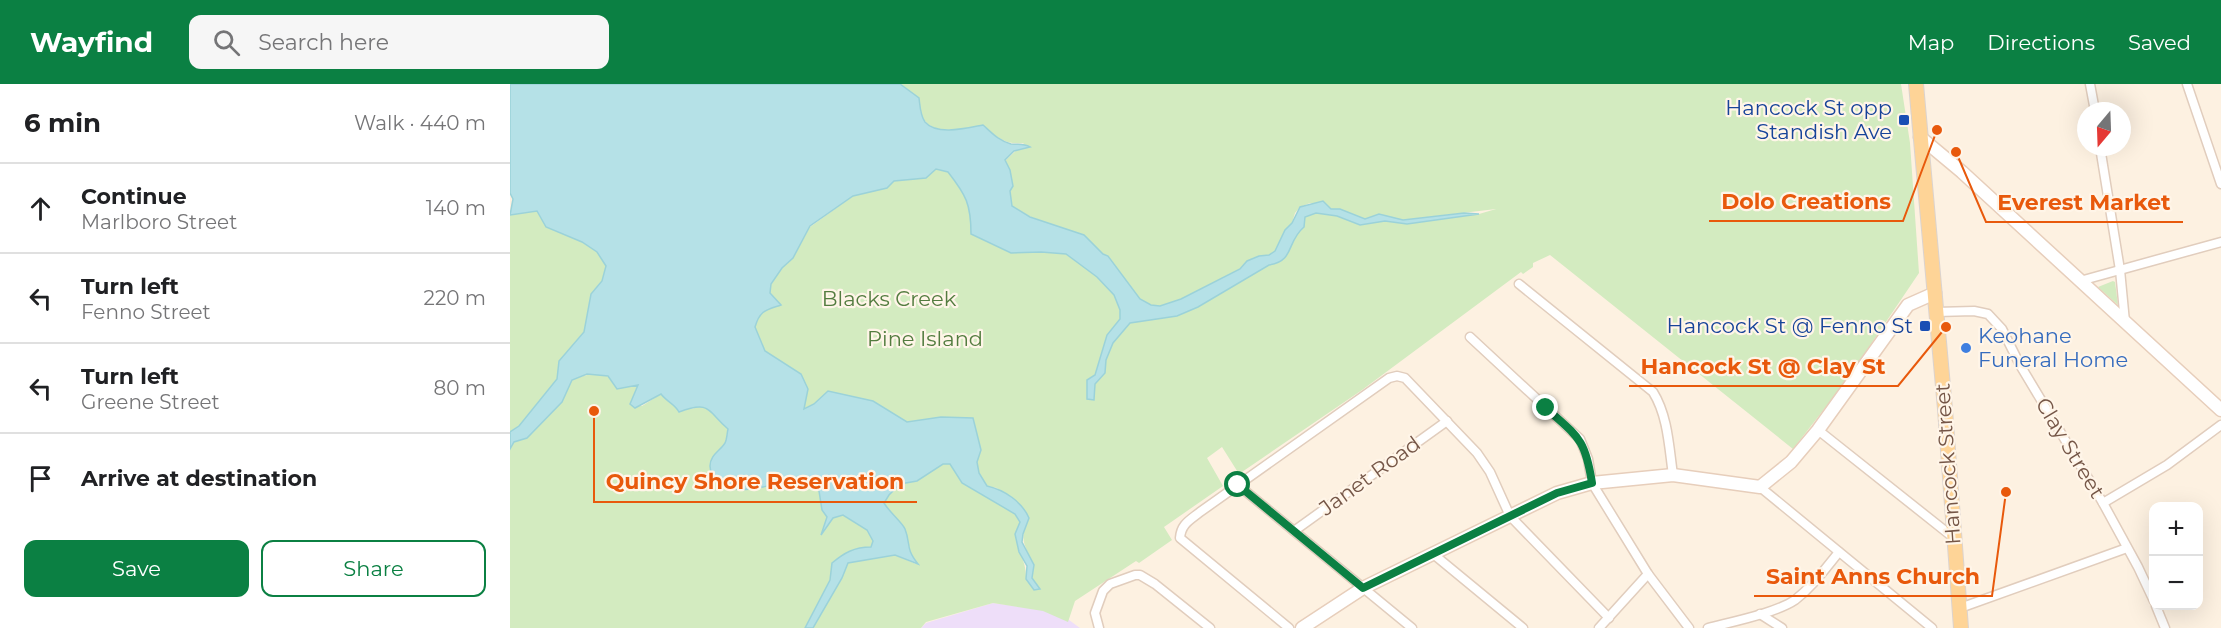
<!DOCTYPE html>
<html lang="en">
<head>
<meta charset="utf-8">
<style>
	body { margin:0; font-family:Montserrat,sans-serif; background:#f6f6f6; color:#202124 }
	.controls { position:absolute; right:18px; bottom:18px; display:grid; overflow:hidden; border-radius:12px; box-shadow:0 6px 24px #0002 }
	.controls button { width:54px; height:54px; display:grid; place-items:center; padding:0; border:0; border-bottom:2px solid #e0e0e0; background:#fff; color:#202124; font:30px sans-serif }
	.compass { position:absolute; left:1567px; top:18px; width:54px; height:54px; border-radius:50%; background:#fff; box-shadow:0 6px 24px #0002; rotate:199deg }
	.stop { position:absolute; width:18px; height:18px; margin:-14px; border:4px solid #0b8043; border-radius:50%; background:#fff }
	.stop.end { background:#0b8043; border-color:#fff; box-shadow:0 2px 6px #0008 }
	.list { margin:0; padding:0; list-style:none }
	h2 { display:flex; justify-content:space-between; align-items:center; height:78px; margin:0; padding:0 24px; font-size:26px }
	h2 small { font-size:20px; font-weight:400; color:#757577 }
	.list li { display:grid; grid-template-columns:39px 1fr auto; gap:18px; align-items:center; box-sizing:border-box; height:90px; padding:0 24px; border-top:2px solid #e0e0e0 }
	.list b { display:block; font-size:22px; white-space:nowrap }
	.list p { margin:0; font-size:20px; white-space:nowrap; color:#757577 }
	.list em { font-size:20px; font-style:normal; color:#757577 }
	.actions { display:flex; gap:12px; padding:18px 24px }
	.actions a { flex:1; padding:14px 0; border:2px solid #0b8043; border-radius:12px; text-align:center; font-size:21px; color:#0b8043 }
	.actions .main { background:#0b8043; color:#fff }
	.icon { flex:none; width:33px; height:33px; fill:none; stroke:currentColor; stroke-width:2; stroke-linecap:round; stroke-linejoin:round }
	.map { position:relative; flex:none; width:1711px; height:544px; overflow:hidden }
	header { display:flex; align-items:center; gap:36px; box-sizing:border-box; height:84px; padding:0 30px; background:#0b8043; color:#fff }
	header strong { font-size:28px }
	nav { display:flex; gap:33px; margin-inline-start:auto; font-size:21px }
	.search { width:420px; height:54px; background:#f6f6f6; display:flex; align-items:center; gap:15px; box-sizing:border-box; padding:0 21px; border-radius:12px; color:#757577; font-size:22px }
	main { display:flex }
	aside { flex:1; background:#fff }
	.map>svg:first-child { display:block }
</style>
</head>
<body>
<header>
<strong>Wayfind</strong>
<div class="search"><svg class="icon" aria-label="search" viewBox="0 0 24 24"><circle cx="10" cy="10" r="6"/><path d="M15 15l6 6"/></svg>Search here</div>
<nav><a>Map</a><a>Directions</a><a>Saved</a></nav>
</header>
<main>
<aside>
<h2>6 min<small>Walk · 440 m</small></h2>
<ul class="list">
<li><svg class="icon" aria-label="ahead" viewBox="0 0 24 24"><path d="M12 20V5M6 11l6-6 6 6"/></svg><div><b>Continue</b><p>Marlboro Street</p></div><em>140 m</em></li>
<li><svg class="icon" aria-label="left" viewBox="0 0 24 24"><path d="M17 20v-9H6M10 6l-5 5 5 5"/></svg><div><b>Turn left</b><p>Fenno Street</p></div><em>220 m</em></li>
<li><svg class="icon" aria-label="left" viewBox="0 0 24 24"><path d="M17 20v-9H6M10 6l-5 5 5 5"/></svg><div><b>Turn left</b><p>Greene Street</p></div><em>80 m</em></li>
<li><svg class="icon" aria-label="arrive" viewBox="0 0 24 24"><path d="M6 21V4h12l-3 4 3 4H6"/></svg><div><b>Arrive at destination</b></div></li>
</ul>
<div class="actions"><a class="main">Save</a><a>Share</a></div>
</aside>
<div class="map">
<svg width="1711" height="544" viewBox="0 0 1711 544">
	<rect width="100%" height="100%" fill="#fdf1e1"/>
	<path fill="#eedef9" d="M483,519L548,528L570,544H411L416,539Z"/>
	<g fill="#d3ebc0">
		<path d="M390,0H1391L1400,59L1409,189L1336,297L1283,365L1040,171L1023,179V183L1013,190L1011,188L852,306L729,390L712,363L697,374L713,402L654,443L662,456L629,479L626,477L565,517L558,538L533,527L483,519L416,538L411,544H303L332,494L338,479L385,471L406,480C397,466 399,451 393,442C387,434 380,428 374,419L379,411L391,400L407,397L433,380H440L452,399L505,429L510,438C500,463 517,471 516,495L522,494C526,470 508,464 515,444L487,404L477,402L469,389L467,378L471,366L463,334L397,339L363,317L304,320L293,325L291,290L255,267L245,243C250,226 255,226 271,221L260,209L261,200L272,184L283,174L300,143L343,112L377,104L383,97L416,94L426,85L438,88L453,107L461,127L531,168L556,170L587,193L604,211L610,226V235L597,251L585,291L577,296V315H584L585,300L595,289L596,276L603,259L620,239L667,232L688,223L759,181C785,177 776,158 793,143L794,133L806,129L827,132L850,141L875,137L897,140L969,130L986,125L893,136L869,130L855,135L800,119L790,123L785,129L782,139L775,146L765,167L759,171L749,172L730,185L671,216L650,222L641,221L630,215L598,172L593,170L574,152L521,133L502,122L500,107L503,102L500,86L495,77L514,59C495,61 486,53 473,41C457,44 427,52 415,37C410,31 410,21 409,14Z"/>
		<path d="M27,127L37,143L72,158L87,168L96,182L92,197L81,210L74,248L64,259L62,296C87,285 97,291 120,303L128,300L120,320L132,322L151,310C158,319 169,325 180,325C187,324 191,321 198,325C206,328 211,339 218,345L215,359L204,371V396C219,409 238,407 256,402C262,401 268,397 274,396C282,395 286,399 293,395L309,407L312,426L317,433L313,448L323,434L333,431L357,446L363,457L361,464L352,463L322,479L320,496L295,544H0V131Z"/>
		<path d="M1603,197L1605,198L1608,221L1588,203Z"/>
	</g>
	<path fill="#b5e1e7" stroke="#9bd2d9" stroke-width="1.5" d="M0,0H390L409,14C410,21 410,31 415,38C427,52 457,44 473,41C482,49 489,57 501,60C509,61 513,59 520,63L504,67L495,76L500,86L503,102L500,107L502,122L520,133L574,151L593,170L598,172L630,215L641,221L650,222L671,215L730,185L737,177L749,172L759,171L765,167L775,146L782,139L790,123L813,117L821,125H830L855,135L869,130L893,136L954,129L969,130L897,140L875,137L850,141L827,132L806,129L795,133L794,143C776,158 785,177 759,181L688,223L667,232L620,239L603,259L596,276L595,289L585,300L584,316L577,315V296L585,291L597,251L610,235V226L604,211L587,193L556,170L531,168L501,169L461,150C461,120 456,111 438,88L426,85L416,94L384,97L377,104L343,112L300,142L283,174L272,184L261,200L260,209L271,221C256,226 250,226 245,243L255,267L291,290L298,305L294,325L304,320L318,307L363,317L397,338L431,333L463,334L471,366L467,378L469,389L477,402C495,406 512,418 519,434L513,450L512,458L524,481L522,494L530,505L524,506L516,495L517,482L509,468L505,450L510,438L505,430L452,399L440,380H433L407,397L390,400L379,411L374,419C380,429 392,438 395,445C401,460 395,464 408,480L385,471L338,479L332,494L303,544H295L320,496L322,479C334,469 344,463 361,463L363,457L357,446L333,431L323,434L311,451L317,433L312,426L309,407L293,395C286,398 282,395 275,396C268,396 260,402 253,403C233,407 202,410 200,382C200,371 210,367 215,359C217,355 217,349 218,345C197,327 201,316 169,328C165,320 157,318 151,310L125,324L120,320L128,301L107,305L98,292L77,290L62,296L52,318L17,354L4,358L0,365V348L9,342L47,295L49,277L74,248L81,210L92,197L96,182L87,168L72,158L36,143L27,127L0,131L3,115L0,109Z"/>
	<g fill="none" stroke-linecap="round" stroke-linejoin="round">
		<defs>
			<g id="street">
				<path d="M1580,0L1585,27"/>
				<path d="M1677,0L1711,100"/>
				<path d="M1590,63L1610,186L1615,238"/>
				<path d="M1570,197L1711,158"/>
				<path d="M1009,200L1143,308C1158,332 1159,363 1163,391"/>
				<path d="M1426,228L1464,227L1478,230L1492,245L1510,281L1593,419L1628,483L1644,517"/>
				<path d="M960,253L1070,355L1078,375L1082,399L1138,490L1179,544"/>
				<path d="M1308,346L1444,454"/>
				<path d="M728,401L902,544"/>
				<path d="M1250,403L1422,544"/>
				<path d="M1593,419L1657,381L1711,341"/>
				<path d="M784,447L937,337"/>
				<path d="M922,469L1013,544"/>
				<path d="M1646,522L1655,544"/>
				<path d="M1450,524L1617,464"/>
				<path d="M1250,530L1272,544"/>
				<path d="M589,544L585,529L593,507L600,500L625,491H630L645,500L700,544"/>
				<path d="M779,544L670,454C671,440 680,436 690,428L879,294L887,292L895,294L967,369L980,388L1000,432L1099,534"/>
				<path d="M1089,544L1138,490"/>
				<path d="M1198,544C1221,538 1266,529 1285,516C1303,502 1315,485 1329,468"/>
			</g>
			<g id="secondary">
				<path d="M1410,53L1452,88L1711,326"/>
				<path d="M792,544L853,504L1047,409L1082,399L1163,391L1250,403L1281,378L1308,346L1398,221L1425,209"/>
			</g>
			<path id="primary" d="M1406,0L1435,325L1451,544"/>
		</defs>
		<use href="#street" stroke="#e1cdbd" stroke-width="11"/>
		<use href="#secondary" stroke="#e7cebb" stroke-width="15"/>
		<use href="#primary" stroke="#dbd3cf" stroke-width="16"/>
		<use href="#street" stroke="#fff" stroke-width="8"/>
		<use href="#secondary" stroke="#fff" stroke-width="12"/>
		<use href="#primary" stroke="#fed497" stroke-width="14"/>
	</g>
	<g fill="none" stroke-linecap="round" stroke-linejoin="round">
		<path stroke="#0b8043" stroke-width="8" d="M728,401L853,504L1047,409L1082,399C1075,354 1068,353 1036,324"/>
	</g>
	<g fill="#1a4fb4" stroke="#fff5e8" stroke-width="2">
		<rect x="1388" y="30" width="12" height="12" rx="3"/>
		<rect x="1409" y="236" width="12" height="12" rx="3"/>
	</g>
	<circle fill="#3f7fe0" stroke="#fff5e8" stroke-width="2" cx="1456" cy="264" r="6"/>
	<g text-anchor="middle" stroke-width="4.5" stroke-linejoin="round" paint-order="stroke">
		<g font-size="21" fill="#164399" stroke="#fff5e8" text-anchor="end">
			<text x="1382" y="31">Hancock St opp<tspan x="1382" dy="24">Standish Ave</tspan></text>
			<text x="1403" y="249">Hancock St @ Fenno St</text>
		</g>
		<g font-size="21" fill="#537c3f" stroke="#fff5e8">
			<text x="379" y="222">Blacks Creek</text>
			<text x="415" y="262">Pine Island</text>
		</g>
		<g font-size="21" fill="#366cbe" stroke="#fff5e8" text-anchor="start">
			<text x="1468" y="259">Keohane<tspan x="1468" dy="24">Funeral Home</tspan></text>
		</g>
		<g font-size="21" fill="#755647" stroke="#fff5e8">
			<text transform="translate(1560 364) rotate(59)" y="7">Clay Street</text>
			<text transform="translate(1438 380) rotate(-94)" y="7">Hancock Street</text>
			<text transform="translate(860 392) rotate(-36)" y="7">Janet Road</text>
		</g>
	</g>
	<path fill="none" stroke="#e8590c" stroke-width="2" d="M1427 46L1393 137H1199M1446 68L1476 138H1673M1436 243L1388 302H1119M84 327L84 418H407M1496 408L1482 512H1244"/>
	<g fill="#e8590c" stroke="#fff5e8" stroke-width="2">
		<circle cx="1427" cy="46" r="6"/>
		<circle cx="1446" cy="68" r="6"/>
		<circle cx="1436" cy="243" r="6"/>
		<circle cx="84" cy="327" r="6"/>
		<circle cx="1496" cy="408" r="6"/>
	</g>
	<g font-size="22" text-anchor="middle" font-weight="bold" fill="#e8590c" stroke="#fff5e8" stroke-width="4.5" stroke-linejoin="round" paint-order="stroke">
		<text x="1296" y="125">Dolo Creations</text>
		<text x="1574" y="126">Everest Market</text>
		<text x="1253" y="290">Hancock St @ Clay St</text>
		<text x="245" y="405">Quincy Shore Reservation</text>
		<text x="1363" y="500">Saint Anns Church</text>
	</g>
</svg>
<div class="controls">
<button>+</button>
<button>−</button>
</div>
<svg class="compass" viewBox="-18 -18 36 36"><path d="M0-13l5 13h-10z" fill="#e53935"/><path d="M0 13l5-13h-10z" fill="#757577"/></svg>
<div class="stop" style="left:728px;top:401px"></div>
<div class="stop end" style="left:1036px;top:324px"></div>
</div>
</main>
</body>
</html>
